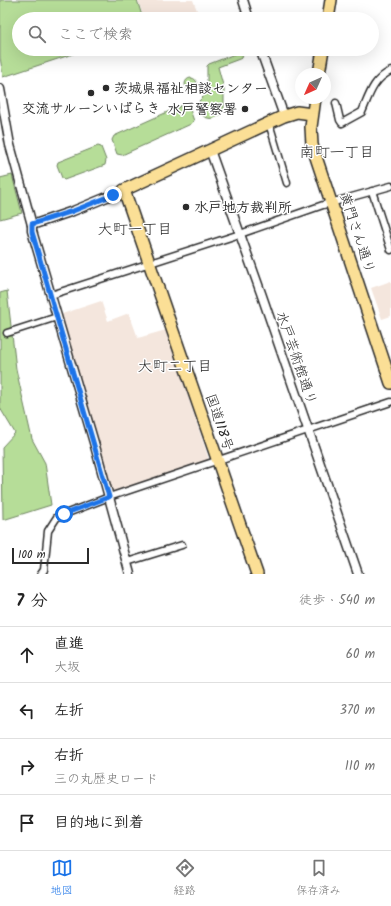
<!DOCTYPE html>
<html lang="ja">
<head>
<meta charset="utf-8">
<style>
	body { margin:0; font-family:Kalam,"Klee One",sans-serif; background:#f2f2f2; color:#222 }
	.compass { position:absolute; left:295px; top:68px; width:36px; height:36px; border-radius:50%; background:#fff; box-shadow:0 4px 16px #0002; rotate:225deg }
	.scale { position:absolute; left:12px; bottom:10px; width:77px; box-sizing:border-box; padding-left:4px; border:2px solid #2b2b2b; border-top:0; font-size:11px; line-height:14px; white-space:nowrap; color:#2b2b2b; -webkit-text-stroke:3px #fff; paint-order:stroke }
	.stop { position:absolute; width:12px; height:12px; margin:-9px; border:3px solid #1a73e8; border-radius:50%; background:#fff }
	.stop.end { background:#1a73e8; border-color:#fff; box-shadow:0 1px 4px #0008 }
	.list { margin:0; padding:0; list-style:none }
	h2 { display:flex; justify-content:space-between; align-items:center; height:52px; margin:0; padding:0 16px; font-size:17px }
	h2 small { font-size:13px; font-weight:400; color:#767676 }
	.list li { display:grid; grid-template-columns:26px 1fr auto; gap:12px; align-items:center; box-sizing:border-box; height:56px; padding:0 16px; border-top:1px solid #e0e0e0 }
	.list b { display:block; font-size:15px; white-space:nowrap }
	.list p { margin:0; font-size:13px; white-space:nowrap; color:#767676 }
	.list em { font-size:13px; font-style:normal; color:#767676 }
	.icon { flex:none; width:22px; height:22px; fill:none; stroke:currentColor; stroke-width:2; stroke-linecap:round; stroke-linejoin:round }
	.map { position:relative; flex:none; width:391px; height:574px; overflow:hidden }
	.search { position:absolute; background:#fff; box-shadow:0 4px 16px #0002; left:12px; right:12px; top:12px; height:44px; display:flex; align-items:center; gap:10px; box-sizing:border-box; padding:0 14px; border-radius:22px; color:#767676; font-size:15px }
	.sheet { height:276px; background:#fff }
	nav { display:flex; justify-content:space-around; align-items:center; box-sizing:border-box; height:56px; border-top:1px solid #e0e0e0; background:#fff; font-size:11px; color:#767676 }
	nav a { display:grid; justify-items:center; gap:2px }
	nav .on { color:#1a73e8 }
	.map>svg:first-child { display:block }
</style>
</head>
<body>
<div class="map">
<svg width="391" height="574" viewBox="0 0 391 574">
	<rect width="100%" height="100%" fill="#fff"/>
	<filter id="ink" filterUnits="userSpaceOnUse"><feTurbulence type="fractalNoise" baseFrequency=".025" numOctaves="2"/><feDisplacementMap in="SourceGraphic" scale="8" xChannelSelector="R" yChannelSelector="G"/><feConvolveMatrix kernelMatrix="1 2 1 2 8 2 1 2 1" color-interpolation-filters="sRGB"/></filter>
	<g filter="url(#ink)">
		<g fill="#f4e6dd">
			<path d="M138,0H193L198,13L180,19H144Z"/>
			<path d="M391,281V316L382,319L371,288Z"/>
			<path d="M101,301L108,321L129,313L138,338L166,330L209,460L112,492L59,315Z"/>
		</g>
		<g fill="#b6dd98" stroke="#708462">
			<path d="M0,0H137L143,19H19V49H88L3,77L0,57Z"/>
			<path d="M240,52L243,56L242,58L218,67L224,89V111C218,118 211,121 203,116L199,101L206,94L207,88V66L209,64Z"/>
			<circle cx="191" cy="84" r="6"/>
			<path d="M183,105L189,107L194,121L191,124L122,155L117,154L112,140L114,136Z"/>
			<path d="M98,146L101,147L106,160L105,165L64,180L62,178L57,165L58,162Z"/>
			<path d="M12,175L22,213L0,219V178Z"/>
			<path d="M7,291L16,369L32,439L45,463L51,505L3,520L2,447L15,433L0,408V293Z"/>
		</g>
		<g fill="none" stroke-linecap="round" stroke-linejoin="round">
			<defs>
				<g id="street">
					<path d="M336,103L340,120L342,123L362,112C369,96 373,79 391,71"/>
					<path d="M269,123L287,183"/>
					<path d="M372,191L391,250"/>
					<path d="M51,295L240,234L323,205L391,186"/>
					<path d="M7,333L57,317"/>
					<path d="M127,562L182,545"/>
					<path d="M41,574L44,570L48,531L57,517L109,497L391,402"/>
				</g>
				<g id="secondary">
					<path d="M243,0L249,19"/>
					<path d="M260,49L284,116"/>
					<path d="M0,89L10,145L32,225V231L95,446L130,574"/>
					<path d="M210,150L261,293L358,574"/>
					<path d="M32,225L73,211L124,190"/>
				</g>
				<g id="highway">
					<path d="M328,19L331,0"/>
					<path d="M319,74L323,49"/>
					<path d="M315,98L311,127L312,145L391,383"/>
					<path d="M257,574L124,190L284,116L297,112L312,114"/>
				</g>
			</defs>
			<use href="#street" stroke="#2b2b2b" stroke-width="9"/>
			<use href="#secondary" stroke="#2b2b2b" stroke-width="11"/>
			<use href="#highway" stroke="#2b2b2b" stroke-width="14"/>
			<use href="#street" stroke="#fff" stroke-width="6"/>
			<use href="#secondary" stroke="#fff" stroke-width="8"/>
			<use href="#highway" stroke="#fbdf96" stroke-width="11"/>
		</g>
	</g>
	<g fill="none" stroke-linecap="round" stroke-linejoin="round" filter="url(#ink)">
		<path stroke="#1a73e8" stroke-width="5" d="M64,514L109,497L32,232V224L73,211L113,195"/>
	</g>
	<g fill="#2b2b2b" stroke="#fff" stroke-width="1.5">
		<circle cx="106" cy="88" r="4"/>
		<circle cx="91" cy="93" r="4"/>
		<circle cx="245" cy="109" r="4"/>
		<circle cx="186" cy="207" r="4"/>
	</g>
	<g text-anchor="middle" stroke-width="3" stroke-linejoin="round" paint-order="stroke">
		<g font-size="14" font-weight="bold" fill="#2b2b2b" stroke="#fff" text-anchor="start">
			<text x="114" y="93">茨城県福祉相談センター</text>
			<text x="91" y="113" text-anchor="middle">交流サルーンいばらき</text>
			<text x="237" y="114" text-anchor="end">水戸警察署</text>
			<text x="194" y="212">水戸地方裁判所</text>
		</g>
		<g font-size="14" fill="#2b2b2b" stroke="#fff">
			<text transform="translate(358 233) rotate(72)" y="5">黄門さん通り</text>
			<text transform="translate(297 358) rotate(71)" y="5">水戸芸術館通り</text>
			<text transform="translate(220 422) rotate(71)" y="5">国道118号</text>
		</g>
		<g font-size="15" fill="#2b2b2b" stroke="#fff">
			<text x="337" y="157">南町一丁目</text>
			<text x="135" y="234">大町一丁目</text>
			<text x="175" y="371">大町二丁目</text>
		</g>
	</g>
</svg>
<svg class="compass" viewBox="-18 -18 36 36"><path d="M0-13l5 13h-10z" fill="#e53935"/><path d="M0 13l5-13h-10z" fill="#767676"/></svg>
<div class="scale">100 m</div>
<div class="stop" style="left:64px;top:514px"></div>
<div class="stop end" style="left:113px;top:195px"></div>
<div class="search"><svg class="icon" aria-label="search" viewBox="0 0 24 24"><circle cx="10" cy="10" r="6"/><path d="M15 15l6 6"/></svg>ここで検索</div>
</div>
<section class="sheet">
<h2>7 分<small>徒歩 · 540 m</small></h2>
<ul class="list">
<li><svg class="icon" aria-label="ahead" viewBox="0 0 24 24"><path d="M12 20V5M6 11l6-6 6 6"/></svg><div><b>直進</b><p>大坂</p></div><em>60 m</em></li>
<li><svg class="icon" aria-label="left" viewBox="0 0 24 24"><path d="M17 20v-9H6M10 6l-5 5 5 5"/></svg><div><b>左折</b></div><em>370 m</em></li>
<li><svg class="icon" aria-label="right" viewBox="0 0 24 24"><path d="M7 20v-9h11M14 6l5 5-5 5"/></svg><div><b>右折</b><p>三の丸歴史ロード</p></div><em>110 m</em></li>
<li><svg class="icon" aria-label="arrive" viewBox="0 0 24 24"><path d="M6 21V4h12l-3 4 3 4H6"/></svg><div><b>目的地に到着</b></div></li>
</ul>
</section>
<nav>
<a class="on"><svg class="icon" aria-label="map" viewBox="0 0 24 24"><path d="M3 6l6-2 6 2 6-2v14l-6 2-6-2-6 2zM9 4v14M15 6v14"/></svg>地図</a>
<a><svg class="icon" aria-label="directions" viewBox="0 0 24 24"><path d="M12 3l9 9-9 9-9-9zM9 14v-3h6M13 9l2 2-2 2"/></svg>経路</a>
<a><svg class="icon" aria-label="saved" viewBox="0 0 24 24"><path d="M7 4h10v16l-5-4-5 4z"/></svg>保存済み</a>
</nav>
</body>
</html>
